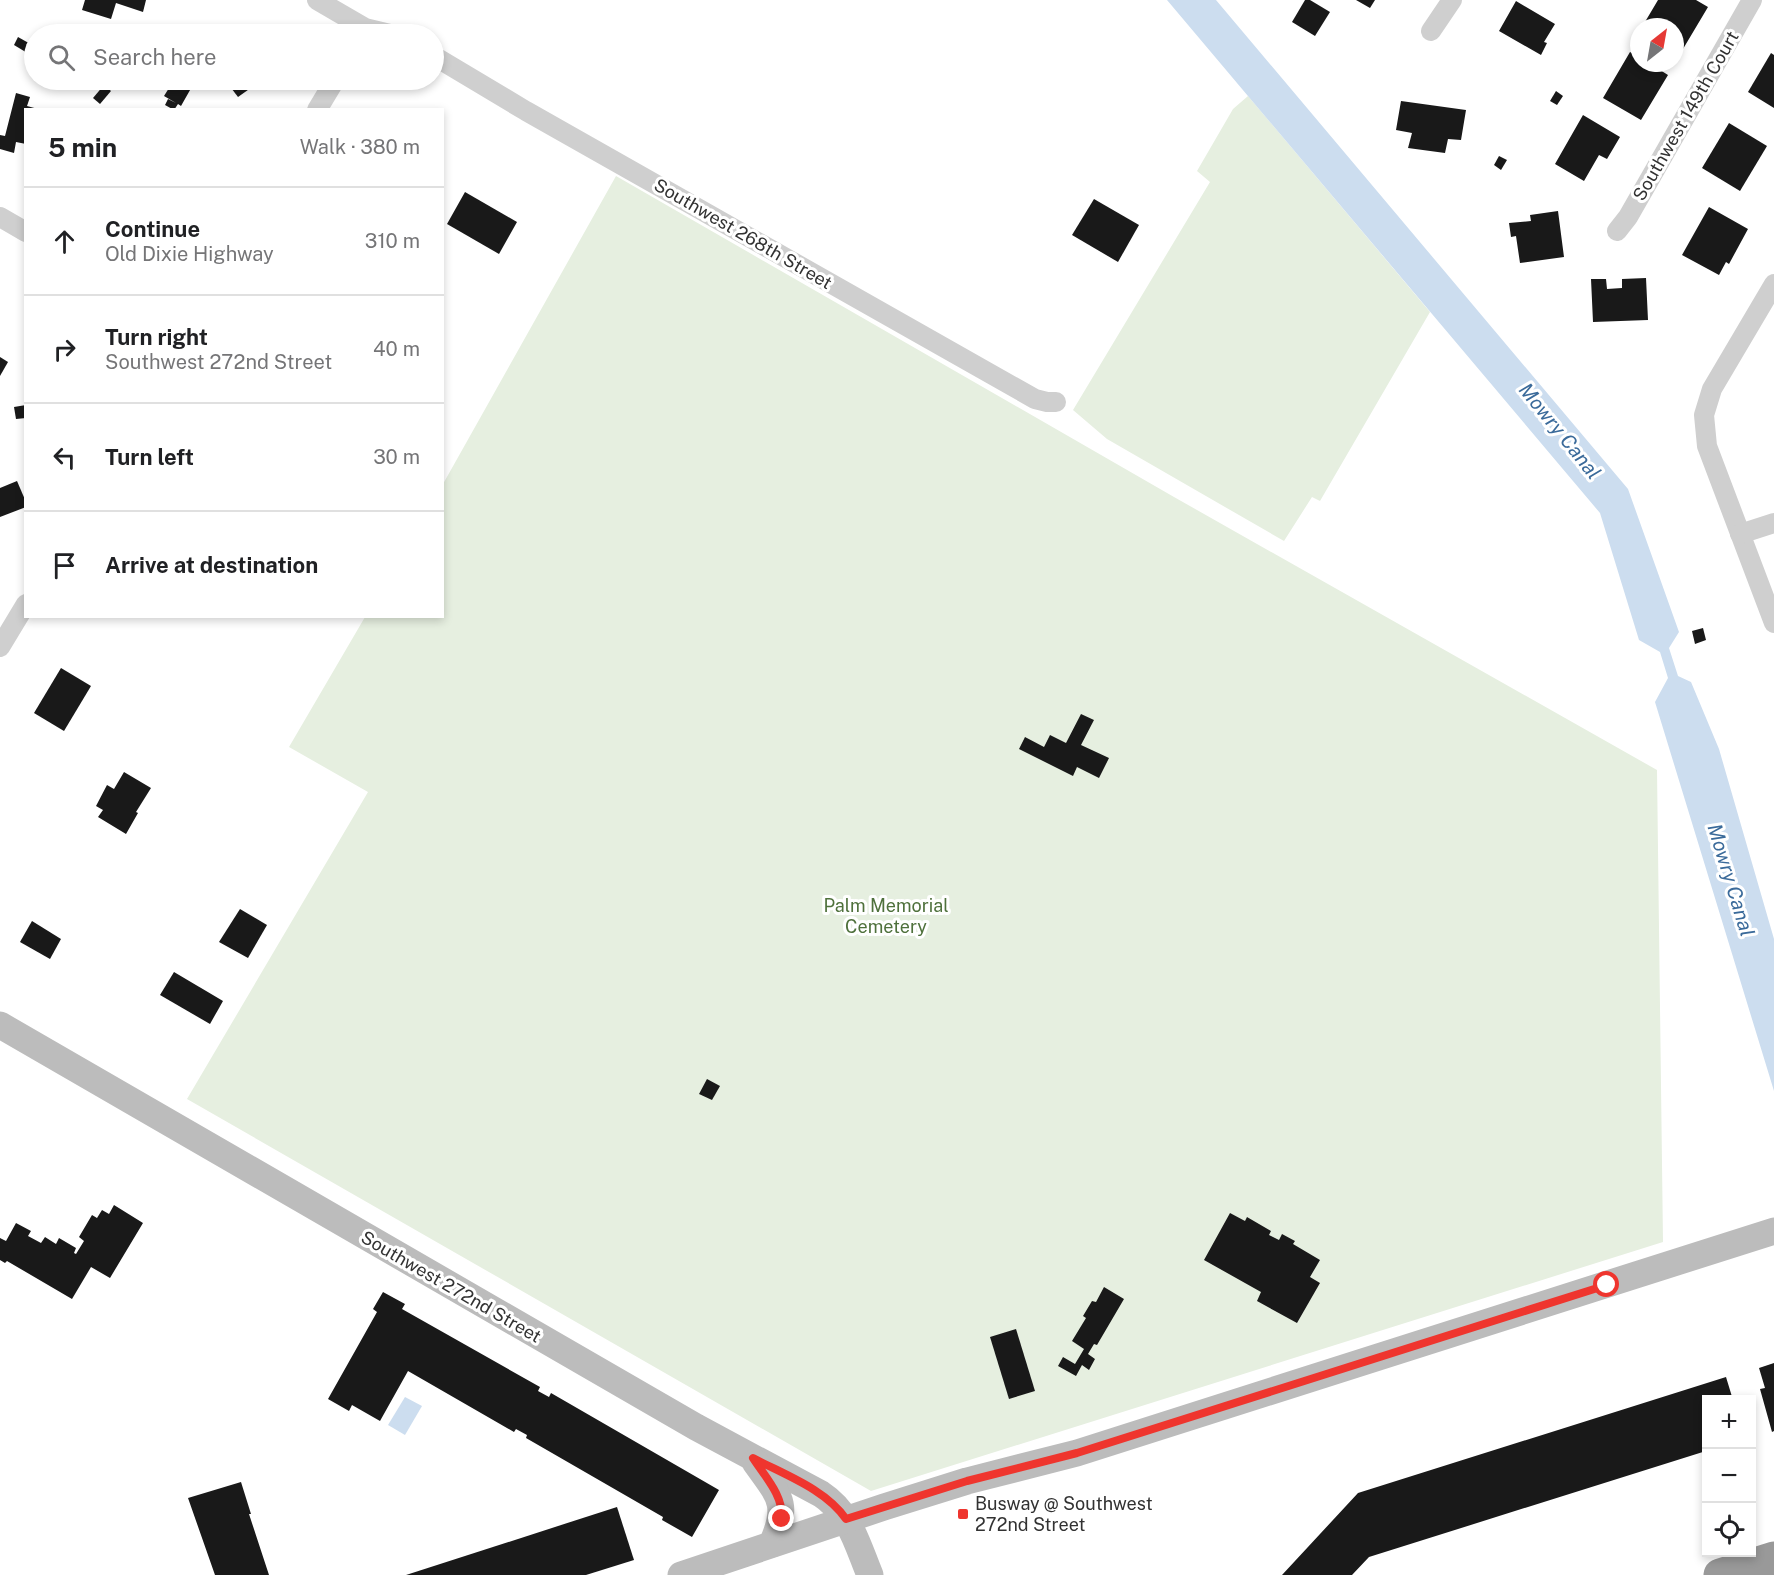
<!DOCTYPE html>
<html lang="en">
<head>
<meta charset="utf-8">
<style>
	body { margin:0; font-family:"Public Sans",sans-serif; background:#f6f6f6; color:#202124 }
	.controls { position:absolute; right:18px; bottom:18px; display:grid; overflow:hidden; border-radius:0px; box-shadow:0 3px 9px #0003 }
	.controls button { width:54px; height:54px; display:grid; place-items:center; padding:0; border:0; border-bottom:2px solid #e0e0e0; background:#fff; color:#202124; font:30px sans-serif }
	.compass { position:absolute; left:1630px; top:18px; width:54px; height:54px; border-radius:50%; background:#fff; box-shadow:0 3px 9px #0003; rotate:31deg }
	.stop { position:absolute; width:18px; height:18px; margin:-14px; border:4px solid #ef352e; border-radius:50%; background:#fff }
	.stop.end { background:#ef352e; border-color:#fff; box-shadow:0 2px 6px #0008 }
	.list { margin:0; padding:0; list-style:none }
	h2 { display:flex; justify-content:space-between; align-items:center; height:78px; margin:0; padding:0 24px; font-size:26px }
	h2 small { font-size:20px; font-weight:400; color:#757577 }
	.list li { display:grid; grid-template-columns:39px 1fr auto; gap:18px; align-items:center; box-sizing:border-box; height:108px; padding:0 24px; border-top:2px solid #e0e0e0 }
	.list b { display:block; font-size:22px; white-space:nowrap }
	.list p { margin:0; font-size:20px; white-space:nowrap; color:#757577 }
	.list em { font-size:20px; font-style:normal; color:#757577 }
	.icon { flex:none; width:33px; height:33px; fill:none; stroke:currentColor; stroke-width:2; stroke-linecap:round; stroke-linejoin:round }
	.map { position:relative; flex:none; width:1774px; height:1575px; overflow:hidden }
	.search { position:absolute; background:#fff; box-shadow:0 3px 9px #0003; left:24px; top:24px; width:420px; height:66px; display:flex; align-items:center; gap:15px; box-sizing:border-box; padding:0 21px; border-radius:33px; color:#757577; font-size:22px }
	.panel { position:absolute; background:#fff; box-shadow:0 3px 9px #0003; left:24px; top:108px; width:420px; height:510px; border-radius:0px }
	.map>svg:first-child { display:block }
</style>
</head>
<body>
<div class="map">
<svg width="1774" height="1575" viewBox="0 0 1774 1575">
	<rect width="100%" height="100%" fill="#fff"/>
	<g fill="#e6efe0">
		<path d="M1248,96L1430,312L1320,501L1312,497L1284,541L1107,439L1073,410L1210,182L1197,171L1233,109Z"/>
		<path d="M616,176L1174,497L1657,770L1663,1242L871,1491L187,1099L368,792L289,747L365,617L442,616L443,484Z"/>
	</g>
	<g fill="#ccddef">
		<path d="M1167,0H1216L1628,489L1679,632L1669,648L1678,676L1691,682L1719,749L1774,939V1091L1655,702L1668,678L1660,652L1639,640L1600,513Z"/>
		<path d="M405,1397L422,1406L405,1435L388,1425Z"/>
	</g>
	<g fill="#191919">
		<path d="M85,0H146L143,12L116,3L111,19L82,10Z"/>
		<path d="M1305,0H1310L1330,12L1315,36L1292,22Z"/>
		<path d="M1356,0H1375L1370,8Z"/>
		<path d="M1658,0H1696L1708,7L1680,54L1675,51V27H1642Z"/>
		<path d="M1516,1L1555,24L1544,42L1547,43L1541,55L1499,31Z"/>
		<path d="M18,37L34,46V57L14,45Z"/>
		<path d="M1630,52L1639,57V63H1649L1668,75L1641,120L1603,98Z"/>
		<path d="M1771,53L1774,55V108L1748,92Z"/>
		<path d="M174,80H188L194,83L181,106L178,104L174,110L165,105L168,99L176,103L164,96Z"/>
		<path d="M225,80H262L238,97Z"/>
		<path d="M104,85L111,91L100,104L93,98Z"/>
		<path d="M1556,91L1563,96L1557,105L1550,101Z"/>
		<path d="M16,93L30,97L27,106L38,109L26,110V144L16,142L14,153L0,149V135L5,136Z"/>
		<path d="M1401,101L1466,110L1461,140L1448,139L1445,153L1408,148L1412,133L1396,130Z"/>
		<path d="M1583,115L1620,137L1607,159L1599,155L1584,181L1555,164Z"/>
		<path d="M1729,123L1767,146L1740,191L1702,168Z"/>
		<path d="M1499,156L1507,160L1501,170L1494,165Z"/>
		<path d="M465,192L517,222L499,254L447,224Z"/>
		<path d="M1094,199L1139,225L1118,262L1072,235Z"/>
		<path d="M1709,207L1748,229L1729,264L1726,262L1719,275L1682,255Z"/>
		<path d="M1558,211L1564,257L1520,263L1516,236L1511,237L1509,223L1531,221L1530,215Z"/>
		<path d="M1646,278L1648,320L1593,322L1591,279H1606L1607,289L1622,288V279Z"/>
		<path d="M0,357L8,362L0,376Z"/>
		<path d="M26,405V418L16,419L14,407Z"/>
		<path d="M17,481L26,502V507L0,517V488Z"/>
		<path d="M1703,628L1706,640L1695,644L1692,631Z"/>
		<path d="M61,668L91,686L64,731L34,713Z"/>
		<path d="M1081,714L1094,720L1081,745L1109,758L1099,778L1077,767L1073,776L1019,749L1025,737L1044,747L1050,735L1066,743Z"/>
		<path d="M124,772L151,788L136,812L138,813L126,834L98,817L103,810L96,806L107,785L114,789Z"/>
		<path d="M240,909L267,925L248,958L219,942Z"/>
		<path d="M32,921L61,939L50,959L20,942Z"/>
		<path d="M174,972L223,1001L210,1024L160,995Z"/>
		<path d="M707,1079L720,1086L712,1100L699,1094Z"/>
		<path d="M114,1205L143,1223L110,1278L91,1267L72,1299L7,1261L5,1263L0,1260V1238L6,1241L16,1223L31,1231L28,1236L41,1243L45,1237L56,1244L59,1238L76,1248L74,1253L76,1254L84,1241L79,1237L92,1215L97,1218L102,1210L109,1214Z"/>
		<path d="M1230,1213L1245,1221L1247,1217L1271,1231L1269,1235L1279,1240L1282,1234L1295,1241L1293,1244L1320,1260L1310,1277L1320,1283L1297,1323L1257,1301L1261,1292L1204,1260Z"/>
		<path d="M1104,1287L1124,1299L1097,1345L1094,1344L1088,1354L1095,1359L1089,1370L1082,1365L1076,1376L1058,1366L1063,1357L1075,1364L1084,1349L1072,1341L1086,1318L1083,1316L1092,1301L1096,1302Z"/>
		<path d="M383,1292L405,1304L402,1309L540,1387L538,1391L549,1397L551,1393L719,1490L692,1537L662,1520L663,1517L526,1438L527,1435L516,1429L514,1432L408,1371L380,1421L352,1405L349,1411L328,1399L377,1312L373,1309Z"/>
		<path d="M1016,1329L1035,1391L1009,1399L990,1337Z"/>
		<path d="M1774,1363V1431L1772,1432L1760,1389L1765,1388L1759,1368Z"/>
		<path d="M1726,1377L1733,1400H1706V1451L1369,1557L1352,1575H1282L1358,1493Z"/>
		<path d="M241,1482L251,1514H249L269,1575H215L188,1498Z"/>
		<path d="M617,1507L634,1560L586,1575H406Z"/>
	</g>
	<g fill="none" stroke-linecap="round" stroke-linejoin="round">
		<g stroke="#cfcfcf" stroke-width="20">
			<path d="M317,0L365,28L390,34"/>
			<path d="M1431,31L1452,0"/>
			<path d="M434,56L526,111L1035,399L1047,402H1056"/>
			<path d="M317,110L335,80"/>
			<path d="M0,217L26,232"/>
			<path d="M1617,231L1628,217L1752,0"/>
			<path d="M1774,284L1712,389L1704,415L1707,446L1774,623"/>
			<path d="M1740,534L1774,523"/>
			<path d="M0,647L26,604"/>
		</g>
		<g stroke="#bcbcbc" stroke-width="27">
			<path d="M0,1025L696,1427L821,1494C850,1513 857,1544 870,1575"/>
			<path d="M755,1462C779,1496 790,1503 772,1544"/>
			<path d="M681,1575L884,1507L967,1481L1077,1453L1774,1231"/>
		</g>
		<path stroke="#999" stroke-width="33" d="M1720,1575L1774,1558"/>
	</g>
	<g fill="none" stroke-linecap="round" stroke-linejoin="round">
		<path stroke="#ef352e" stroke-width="8" d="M782,1519C783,1495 766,1478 753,1458C785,1475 825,1489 846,1519L967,1481L1077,1453L1607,1285"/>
	</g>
	<rect fill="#ef352e" stroke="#fff" stroke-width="2" x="957" y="1508" width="12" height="12" rx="3"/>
	<g text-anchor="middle" stroke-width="6" stroke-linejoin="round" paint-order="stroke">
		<g font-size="18" fill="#323232" stroke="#fff">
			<text transform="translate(1686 116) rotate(-60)" y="6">Southwest 149th Court</text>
			<text transform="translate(743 234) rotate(30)" y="6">Southwest 268th Street</text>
			<text transform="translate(451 1287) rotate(30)" y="6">Southwest 272nd Street</text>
		</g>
		<g font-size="18" fill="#4f713c" stroke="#fff">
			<text x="886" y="912">Palm Memorial<tspan x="886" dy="21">Cemetery</tspan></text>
		</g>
		<g font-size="18" fill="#323232" stroke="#fff" text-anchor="start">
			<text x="975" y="1510">Busway @ Southwest<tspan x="975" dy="21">272nd Street</tspan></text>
		</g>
		<g font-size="20" font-style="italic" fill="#3a6a9a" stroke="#fff">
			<text transform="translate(1560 431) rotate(51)" y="7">Mowry Canal</text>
			<text transform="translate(1731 880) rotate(73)" y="7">Mowry Canal</text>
		</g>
	</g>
</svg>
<div class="controls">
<button>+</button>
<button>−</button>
<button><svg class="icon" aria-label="locate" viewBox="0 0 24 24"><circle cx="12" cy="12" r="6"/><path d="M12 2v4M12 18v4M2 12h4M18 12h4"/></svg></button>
</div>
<svg class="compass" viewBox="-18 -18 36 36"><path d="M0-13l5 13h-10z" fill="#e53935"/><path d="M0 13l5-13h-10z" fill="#757577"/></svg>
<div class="stop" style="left:1607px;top:1285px"></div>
<div class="stop end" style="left:782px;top:1519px"></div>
<div class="search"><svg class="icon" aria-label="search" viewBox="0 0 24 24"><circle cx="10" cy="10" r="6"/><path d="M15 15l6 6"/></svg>Search here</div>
<section class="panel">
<h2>5 min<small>Walk · 380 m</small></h2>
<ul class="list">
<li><svg class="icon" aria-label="ahead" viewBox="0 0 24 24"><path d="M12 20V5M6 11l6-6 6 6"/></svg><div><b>Continue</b><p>Old Dixie Highway</p></div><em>310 m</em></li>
<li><svg class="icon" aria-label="right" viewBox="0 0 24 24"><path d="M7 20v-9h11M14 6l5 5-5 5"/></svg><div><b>Turn right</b><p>Southwest 272nd Street</p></div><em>40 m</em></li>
<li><svg class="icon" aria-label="left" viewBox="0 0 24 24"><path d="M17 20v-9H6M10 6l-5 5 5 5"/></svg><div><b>Turn left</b></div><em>30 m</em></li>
<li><svg class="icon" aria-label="arrive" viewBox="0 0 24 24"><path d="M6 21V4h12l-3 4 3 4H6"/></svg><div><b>Arrive at destination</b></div></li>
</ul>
</section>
</div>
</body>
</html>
